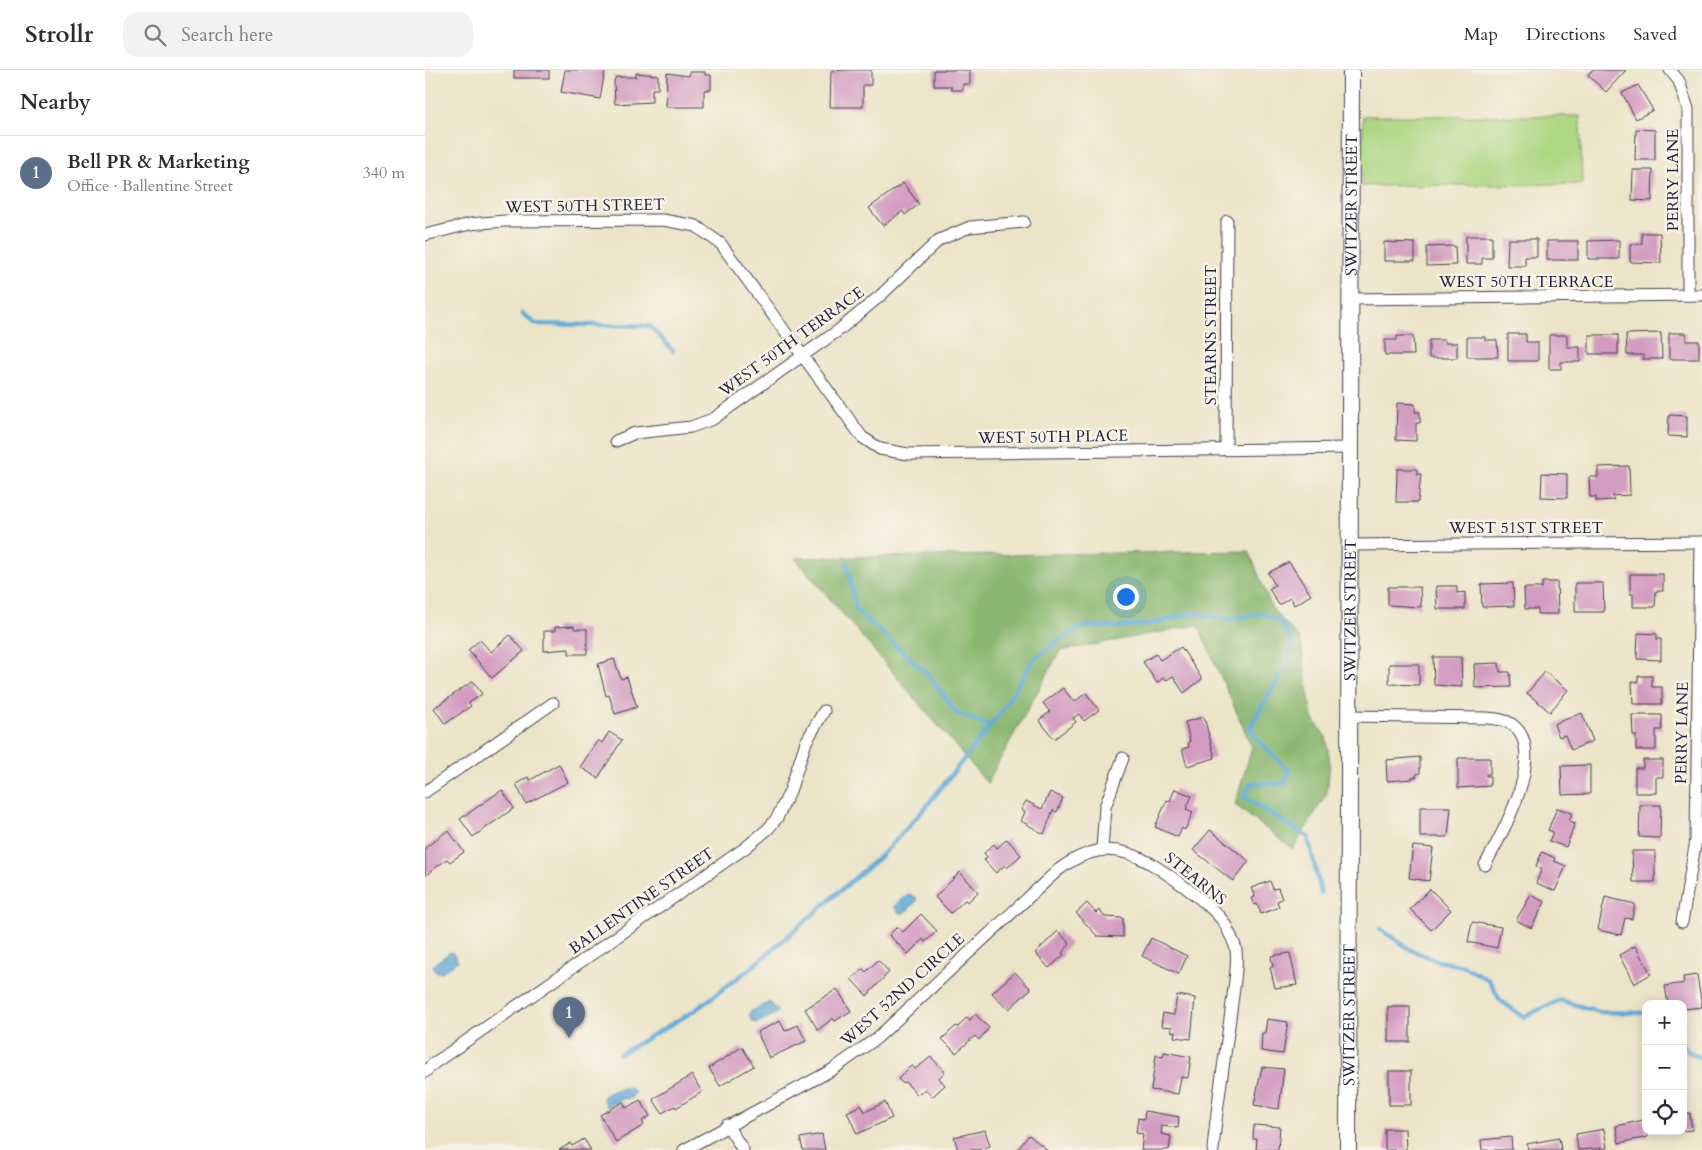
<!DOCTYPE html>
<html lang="en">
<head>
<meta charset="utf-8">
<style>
	body { margin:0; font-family:Cardo,serif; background:#f2f2f3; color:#2b2b33 }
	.controls { position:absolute; right:15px; bottom:15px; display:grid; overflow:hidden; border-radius:10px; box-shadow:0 2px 12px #0003 }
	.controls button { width:45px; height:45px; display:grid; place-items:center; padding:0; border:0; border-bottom:1px solid #e1e1e2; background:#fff; color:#2b2b33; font:25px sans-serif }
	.you { position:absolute; left:700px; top:526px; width:18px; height:18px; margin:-12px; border:4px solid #fff; border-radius:50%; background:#1a73e8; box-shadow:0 0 0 8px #1a73e833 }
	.badge { display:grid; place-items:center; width:32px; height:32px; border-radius:50%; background:#d93025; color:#fff; font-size:16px; font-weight:700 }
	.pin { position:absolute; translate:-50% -41px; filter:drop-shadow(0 1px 2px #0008) }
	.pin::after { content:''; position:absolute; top:26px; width:18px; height:15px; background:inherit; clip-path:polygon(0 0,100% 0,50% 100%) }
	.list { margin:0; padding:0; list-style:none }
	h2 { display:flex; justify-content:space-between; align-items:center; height:65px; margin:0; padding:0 20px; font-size:21px }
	h2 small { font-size:16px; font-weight:400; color:#7c7c81 }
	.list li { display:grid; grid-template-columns:32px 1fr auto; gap:15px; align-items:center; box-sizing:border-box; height:75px; padding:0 20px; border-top:1px solid #e1e1e2 }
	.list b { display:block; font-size:19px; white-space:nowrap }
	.list p { margin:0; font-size:16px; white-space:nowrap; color:#7c7c81 }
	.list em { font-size:16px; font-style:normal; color:#7c7c81 }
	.icon { flex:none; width:28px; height:28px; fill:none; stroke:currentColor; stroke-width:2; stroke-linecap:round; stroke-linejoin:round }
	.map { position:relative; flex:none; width:1277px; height:1080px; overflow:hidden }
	header { display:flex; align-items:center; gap:30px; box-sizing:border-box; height:70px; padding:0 25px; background:#fff; border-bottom:1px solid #e1e1e2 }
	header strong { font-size:24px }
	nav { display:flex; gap:28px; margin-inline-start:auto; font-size:18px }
	.search { width:350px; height:45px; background:#f2f2f3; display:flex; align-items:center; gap:12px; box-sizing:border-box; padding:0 18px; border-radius:15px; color:#7c7c81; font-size:19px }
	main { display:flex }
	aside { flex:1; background:#fff }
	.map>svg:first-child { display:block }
</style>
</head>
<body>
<header>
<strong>Strollr</strong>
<div class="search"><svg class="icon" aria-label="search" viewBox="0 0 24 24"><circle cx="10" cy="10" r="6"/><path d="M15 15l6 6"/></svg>Search here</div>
<nav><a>Map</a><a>Directions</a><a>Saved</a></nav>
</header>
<main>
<aside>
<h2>Nearby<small></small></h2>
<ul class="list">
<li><span class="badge" style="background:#5c6f8a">1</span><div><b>Bell PR &amp; Marketing</b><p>Office · Ballentine Street</p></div><em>340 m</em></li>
</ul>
</aside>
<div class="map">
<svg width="1277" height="1080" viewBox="0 0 1277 1080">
	<rect width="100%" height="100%" fill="#f7f3e8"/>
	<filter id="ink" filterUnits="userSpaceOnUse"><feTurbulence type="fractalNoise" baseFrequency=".02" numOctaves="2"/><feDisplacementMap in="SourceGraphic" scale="10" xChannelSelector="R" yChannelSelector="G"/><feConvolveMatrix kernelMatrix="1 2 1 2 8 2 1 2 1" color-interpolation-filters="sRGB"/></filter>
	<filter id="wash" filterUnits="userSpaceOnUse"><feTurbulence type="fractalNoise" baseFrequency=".0096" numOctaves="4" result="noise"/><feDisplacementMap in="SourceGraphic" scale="20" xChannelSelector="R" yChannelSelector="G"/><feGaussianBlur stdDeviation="1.12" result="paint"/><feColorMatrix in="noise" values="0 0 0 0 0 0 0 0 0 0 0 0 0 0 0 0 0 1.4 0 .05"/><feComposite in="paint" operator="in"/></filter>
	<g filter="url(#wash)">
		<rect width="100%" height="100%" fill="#ebe4c7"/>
		<path fill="#aed782" stroke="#687c5e" d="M938,46H1155L1157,114L937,116Z"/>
		<path fill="#8ab870" stroke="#566d56" d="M824,481L847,538L875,569L887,648L901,667L905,693L902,723L868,779L810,735L827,677L773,555L635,581L562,713L370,488Z"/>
		<g fill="#5fabd8" stroke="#40668a">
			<path d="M483,825L491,827V832L479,843H474L469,836Z"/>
			<path d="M25,882L28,883L33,891L17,902H12L8,897L9,894Z"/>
			<path d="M345,932L353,941L351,944L332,953L328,952L324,945L326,941Z"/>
			<path d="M205,1017L210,1023L206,1028L196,1029L182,1037L178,1029L179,1025L192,1019Z"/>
		</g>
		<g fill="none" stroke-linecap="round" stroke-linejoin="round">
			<g stroke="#5fabd8" stroke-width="4.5">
				<path d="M97,243L110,254L225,256L248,281"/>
				<path d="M422,492L431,540L505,606L531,643L566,656"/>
				<path d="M955,859L986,880L1013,891L1038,896L1064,910L1075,930L1098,947L1135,930L1174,942L1221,943"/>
				<path d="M1258,974L1263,981L1277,989"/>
				<path d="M195,984L269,941L326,898L460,782L500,738L577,641L608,590L630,573L659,556L693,557L727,554L767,543L805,549L837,543L857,552L867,572L862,594L825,657L831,668L864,701L860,714L826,713L819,727L883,767L896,823"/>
			</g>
		</g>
		<g id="blocks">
			<g fill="#d39bc1">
				<rect x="89" y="0" width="35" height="8"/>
				<path d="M140,0H180L175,29L136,22Z"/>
				<path d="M421,0H446V15H438V37H405L406,1Z"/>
				<path d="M509,0H545V14H538V20H526V16H509Z"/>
				<path d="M1167,0H1201L1181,22L1163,5Z"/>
				<path d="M264,2H280V5H286V20H279V37H241L242,3L264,6Z"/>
				<path d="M211,3L233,5V19H227V32L190,34L189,11L191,7H211Z"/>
				<path d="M1213,15L1228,40L1211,49L1197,23Z"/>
				<path d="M1211,59L1230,60V90H1210Z"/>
				<path d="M1208,100H1228L1227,131L1207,130Z"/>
				<path d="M478,113L494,134L480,145L478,141L458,156L444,138Z"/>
				<path d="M1217,163H1235L1236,193L1205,192V174H1217Z"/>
				<path d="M1041,166H1067V188H1057V194H1041Z"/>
				<path d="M1083,169H1112V187H1100V196H1082Z"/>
				<path d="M1194,170V189H1163V171Z"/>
				<rect x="1122" y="171" width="31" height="19"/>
				<path d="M959,172L990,173V191H959Z"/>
				<path d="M1030,176L1031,195L1002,196V177Z"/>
				<path d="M1236,263L1237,289H1218V285H1202L1201,264Z"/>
				<path d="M1244,263H1261V271H1274V289H1244Z"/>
				<path d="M1083,264H1101V272H1113V291H1083Z"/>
				<path d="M1124,265H1142V277H1155V292H1136V299H1124Z"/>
				<rect x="1164" y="265" width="29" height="19"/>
				<path d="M972,266H988L989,285H960V270H972Z"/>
				<path d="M1042,267H1060V270H1072L1073,287H1042Z"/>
				<path d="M1004,270H1020V273H1032V288H1004Z"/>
				<path d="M972,333L990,334V342H995V353H991V371L971,370Z"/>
				<path d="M1244,345L1262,346V367L1243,366Z"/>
				<path d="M1204,396L1205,425L1187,426L1189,430L1171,431V427H1165L1164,407H1173V397Z"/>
				<path d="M972,399H992V404H996L993,432H971Z"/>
				<path d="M1117,403L1142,404V428L1116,427Z"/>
				<path d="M864,492L886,525L869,535L865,528L854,535L844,519L850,515L843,503Z"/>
				<path d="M1205,504H1238V521H1231L1230,537H1208V524H1205Z"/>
				<path d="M1117,512H1132L1133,544H1113V539H1100L1099,518H1117Z"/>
				<path d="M1088,513L1089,536L1057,537L1056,514Z"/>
				<path d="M1150,513H1178L1179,542H1150Z"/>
				<path d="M1011,516H1032V523L1040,522V539H1012Z"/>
				<path d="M963,517H995L996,537L963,535Z"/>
				<path d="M149,556V559H162V584H144V579L119,581V561H130V557Z"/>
				<path d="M1213,563L1232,564V569H1236V590L1212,589Z"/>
				<path d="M85,565L99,581L67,608L43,580L55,570L66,582Z"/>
				<path d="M756,577L777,609L759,623L748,606L740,611L738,608L732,613L718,592L731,584L735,590Z"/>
				<path d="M1008,587H1036L1037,617L1009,615Z"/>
				<path d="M189,589L196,609L202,607L212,637L190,644L184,625L181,626L173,594Z"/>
				<path d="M1074,593L1075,602H1085L1086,617L1050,618L1049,594Z"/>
				<path d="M964,594H994V615L964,614Z"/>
				<path d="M1120,602L1143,620L1125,642L1102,623Z"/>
				<path d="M1213,606H1227V617H1237V634H1208L1207,612H1213Z"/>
				<path d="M48,611L57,624L44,633L46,636L20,654L9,638Z"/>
				<path d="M638,618L649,632L661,623L674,640L659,651L654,644L648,648L651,652L629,669L614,650L625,642L618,633Z"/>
				<path d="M1157,643L1168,671L1146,680L1140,665L1134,667L1129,654Z"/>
				<path d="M1207,645H1237V660H1231V680H1211V665H1208Z"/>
				<path d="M779,647L790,688L762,696L757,679L764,677L763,672L765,671L760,652Z"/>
				<path d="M184,662L197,670L173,708L155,697L173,670L177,673Z"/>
				<path d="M995,687V703L992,704L991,707H987V709L962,711L961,690Z"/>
				<path d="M1033,688H1065V704H1061V706H1065V716L1033,718Z"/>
				<path d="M1218,690H1238V707H1231V723H1210V698H1218Z"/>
				<path d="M134,694L143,712L101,734L91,714L103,707L105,710Z"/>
				<path d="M1165,695V724L1137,725L1136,696Z"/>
				<path d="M750,719L767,726L761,739L768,742L760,760L757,758L753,767L730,757L742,730L745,731Z"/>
				<path d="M77,720L89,738L48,767L35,749Z"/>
				<path d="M625,722L638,728L632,742L628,740L619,764L596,751L600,742L596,740L601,731L617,739Z"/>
				<path d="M1215,735H1236L1235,768L1214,767Z"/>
				<path d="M995,737H1026L1023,767H995Z"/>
				<path d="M1132,738L1147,743L1144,751L1150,753L1141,777L1124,771L1128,762L1123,760Z"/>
				<path d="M23,760L39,782L25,792L22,789L0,806V778Z"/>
				<path d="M785,760L824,791L808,811L768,780Z"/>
				<path d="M582,769L596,785L582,798L580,795L571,803L559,790L562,787L559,783L569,774L572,778Z"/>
				<path d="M988,776L1008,778L1004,811L984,808Z"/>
				<path d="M1207,781H1230V812H1208Z"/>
				<path d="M1117,782L1130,788L1129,791L1141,796L1130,821L1111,813L1117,799L1111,796Z"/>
				<path d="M535,802L553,822L543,832L540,830L526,843L510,827Z"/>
				<path d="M845,811L848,819L853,818L857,829L852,831L854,837L836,844L832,834L829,835L826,828L830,827L826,818Z"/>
				<path d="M1005,819L1026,840L1006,860L985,839Z"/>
				<path d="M1106,825L1120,832L1106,858L1091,850Z"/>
				<path d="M1180,827L1210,834L1207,849L1200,848L1196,865L1173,860Z"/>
				<path d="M662,833L671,843L674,840L680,847L698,848V867L672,866L651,843Z"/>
				<path d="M496,844L512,861L500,872L498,869L483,884L464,865L472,857L478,862Z"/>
				<path d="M1047,852L1076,857L1072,878L1043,872Z"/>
				<path d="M633,861L645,874L637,883L639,885L624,898L610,883Z"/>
				<path d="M726,868L762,886L754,904L717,886Z"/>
				<path d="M1210,876L1226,904L1209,914L1194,885Z"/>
				<path d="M865,883L872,915L850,918L845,897H848L846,886Z"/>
				<path d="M453,890L464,902L442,926L426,909L438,899L441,902Z"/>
				<path d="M590,902L606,919L583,940L567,923Z"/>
				<path d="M1272,905L1277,937L1258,939V934H1243L1240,916L1259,913L1258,907Z"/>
				<path d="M412,919L426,941L410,951L408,948L393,960L380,939Z"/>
				<path d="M752,925L770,928L766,969L749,967L750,962L746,961L747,957L736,956L738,943L749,945Z"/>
				<rect x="963" y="937" width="22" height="35"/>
				<path d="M550,944L564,958L554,970L550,966L531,983L517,969L531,956L533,957L542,947L545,950Z"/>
				<path d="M842,949L863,952L858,984L836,981L837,963H840Z"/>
				<path d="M355,951L360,961L373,955L381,971L344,988L332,962Z"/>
				<path d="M317,977L329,996L295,1016L284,998Z"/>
				<path d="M739,982L766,987L763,1008L756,1007L753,1024L726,1020L731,985L738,987Z"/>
				<path d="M506,987L520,1002L514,1008L520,1015L507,1027L500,1019L493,1025L480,1012L477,1013L473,1009L487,995L490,999Z"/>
				<path d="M837,997L859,999L854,1039L829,1035Z"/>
				<rect x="964" y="1001" width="22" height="34"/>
				<path d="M267,1005L277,1022L251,1038L250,1036L237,1043L228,1029Z"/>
				<path d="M215,1030L225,1046L217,1051L219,1055L191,1072L175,1045L198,1032L201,1038Z"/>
				<path d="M460,1032L467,1048L432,1064L422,1042L436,1035L440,1042Z"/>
				<path d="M720,1041L754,1047L753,1058L737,1056L736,1064L746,1066L744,1080H716L718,1064L711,1063L713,1048L719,1049Z"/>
				<path d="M1265,1043L1267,1060L1258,1061V1044Z"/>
				<path d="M1219,1050L1223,1067L1194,1073L1191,1056Z"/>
				<path d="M829,1055L855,1057L853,1080H831L832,1069H828Z"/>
				<path d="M960,1059H980L981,1080H960Z"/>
				<path d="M1179,1059L1182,1078L1153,1080L1151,1064Z"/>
				<path d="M560,1060L565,1076L553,1080H533L529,1067Z"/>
				<path d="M397,1064L400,1080H378L375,1068Z"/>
				<path d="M604,1065L622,1080H592Z"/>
				<path d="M1086,1067L1087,1080H1057L1056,1070Z"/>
				<path d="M1134,1068L1136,1080H1103L1102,1074Z"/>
				<path d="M159,1069L166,1080H134L146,1073L147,1076Z"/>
			</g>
		</g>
	</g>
	<g filter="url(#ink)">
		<use href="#blocks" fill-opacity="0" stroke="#403f50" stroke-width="1"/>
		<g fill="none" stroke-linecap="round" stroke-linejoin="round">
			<defs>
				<g id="street">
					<path d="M1245,0L1254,11L1263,39V225"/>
					<path d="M0,165L45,154L80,151L238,150L271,156L296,174L437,367L455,379L483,384L924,378"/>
					<path d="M925,229L1277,225"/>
					<path d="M191,371L210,363L266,357L288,349L414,260L455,226L514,170L545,157L599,152"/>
					<path d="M801,379L802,151"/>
					<path d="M924,475L1277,472"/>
					<path d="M924,646L1062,648C1069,649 1078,649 1085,653C1126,679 1076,766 1060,795"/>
					<path d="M0,722L128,633"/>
					<path d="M677,779L680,737L698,688"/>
					<path d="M1257,852L1271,770L1275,472"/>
					<path d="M0,1002L8,994L320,778L343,759L352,748L365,721L381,672L399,641"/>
					<path d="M302,1055L318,1080"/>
					<path d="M259,1080L407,1000L452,968L632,801C663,777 690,773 725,793C743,804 792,838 801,856C804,863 810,873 811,880C813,896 809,917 807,933C801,982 792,1031 788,1080"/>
				</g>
				<g id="secondary">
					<path id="s1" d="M923,1080L926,0"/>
				</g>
			</defs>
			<use href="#street" stroke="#403f50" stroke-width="13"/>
			<use href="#secondary" stroke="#403f50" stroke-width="18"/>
			<use href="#street" stroke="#fff" stroke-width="11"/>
			<use href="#secondary" stroke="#fff" stroke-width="16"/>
		</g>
	</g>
	<g text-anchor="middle" stroke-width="5" stroke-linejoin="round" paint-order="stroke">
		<g font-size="16" fill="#22223b" stroke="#f7f3e8">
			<text transform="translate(1247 110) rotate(-90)" y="6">PERRY LANE</text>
			<text transform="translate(160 135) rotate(-1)" y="6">WEST 50TH STREET</text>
			<text dy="6" stroke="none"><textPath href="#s1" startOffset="945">SWITZER STREET</textPath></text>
			<text x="1101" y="217">WEST 50TH TERRACE</text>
			<text transform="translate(785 265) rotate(-90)" y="6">STEARNS STREET</text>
			<text transform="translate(366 271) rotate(-36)" y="6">WEST 50TH TERRACE</text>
			<text transform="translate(628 366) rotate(-1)" y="6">WEST 50TH PLACE</text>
			<text x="1101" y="463">WEST 51ST STREET</text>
			<text dy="6" stroke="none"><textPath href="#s1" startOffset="540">SWITZER STREET</textPath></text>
			<text transform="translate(1256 663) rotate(-89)" y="6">PERRY LANE</text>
			<text transform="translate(771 808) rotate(39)" y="6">STEARNS</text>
			<text transform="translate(216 830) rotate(-35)" y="6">BALLENTINE STREET</text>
			<text transform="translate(477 919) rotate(-42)" y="6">WEST 52ND CIRCLE</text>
			<text dy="6" stroke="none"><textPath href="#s1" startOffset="135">SWITZER STREET</textPath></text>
		</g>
	</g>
</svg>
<div class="controls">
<button>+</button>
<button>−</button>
<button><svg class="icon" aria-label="locate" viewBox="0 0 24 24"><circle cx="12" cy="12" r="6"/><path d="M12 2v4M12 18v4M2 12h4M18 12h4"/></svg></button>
</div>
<div class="you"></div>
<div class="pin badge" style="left:144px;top:968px;background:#5c6f8a">1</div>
</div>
</main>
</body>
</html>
